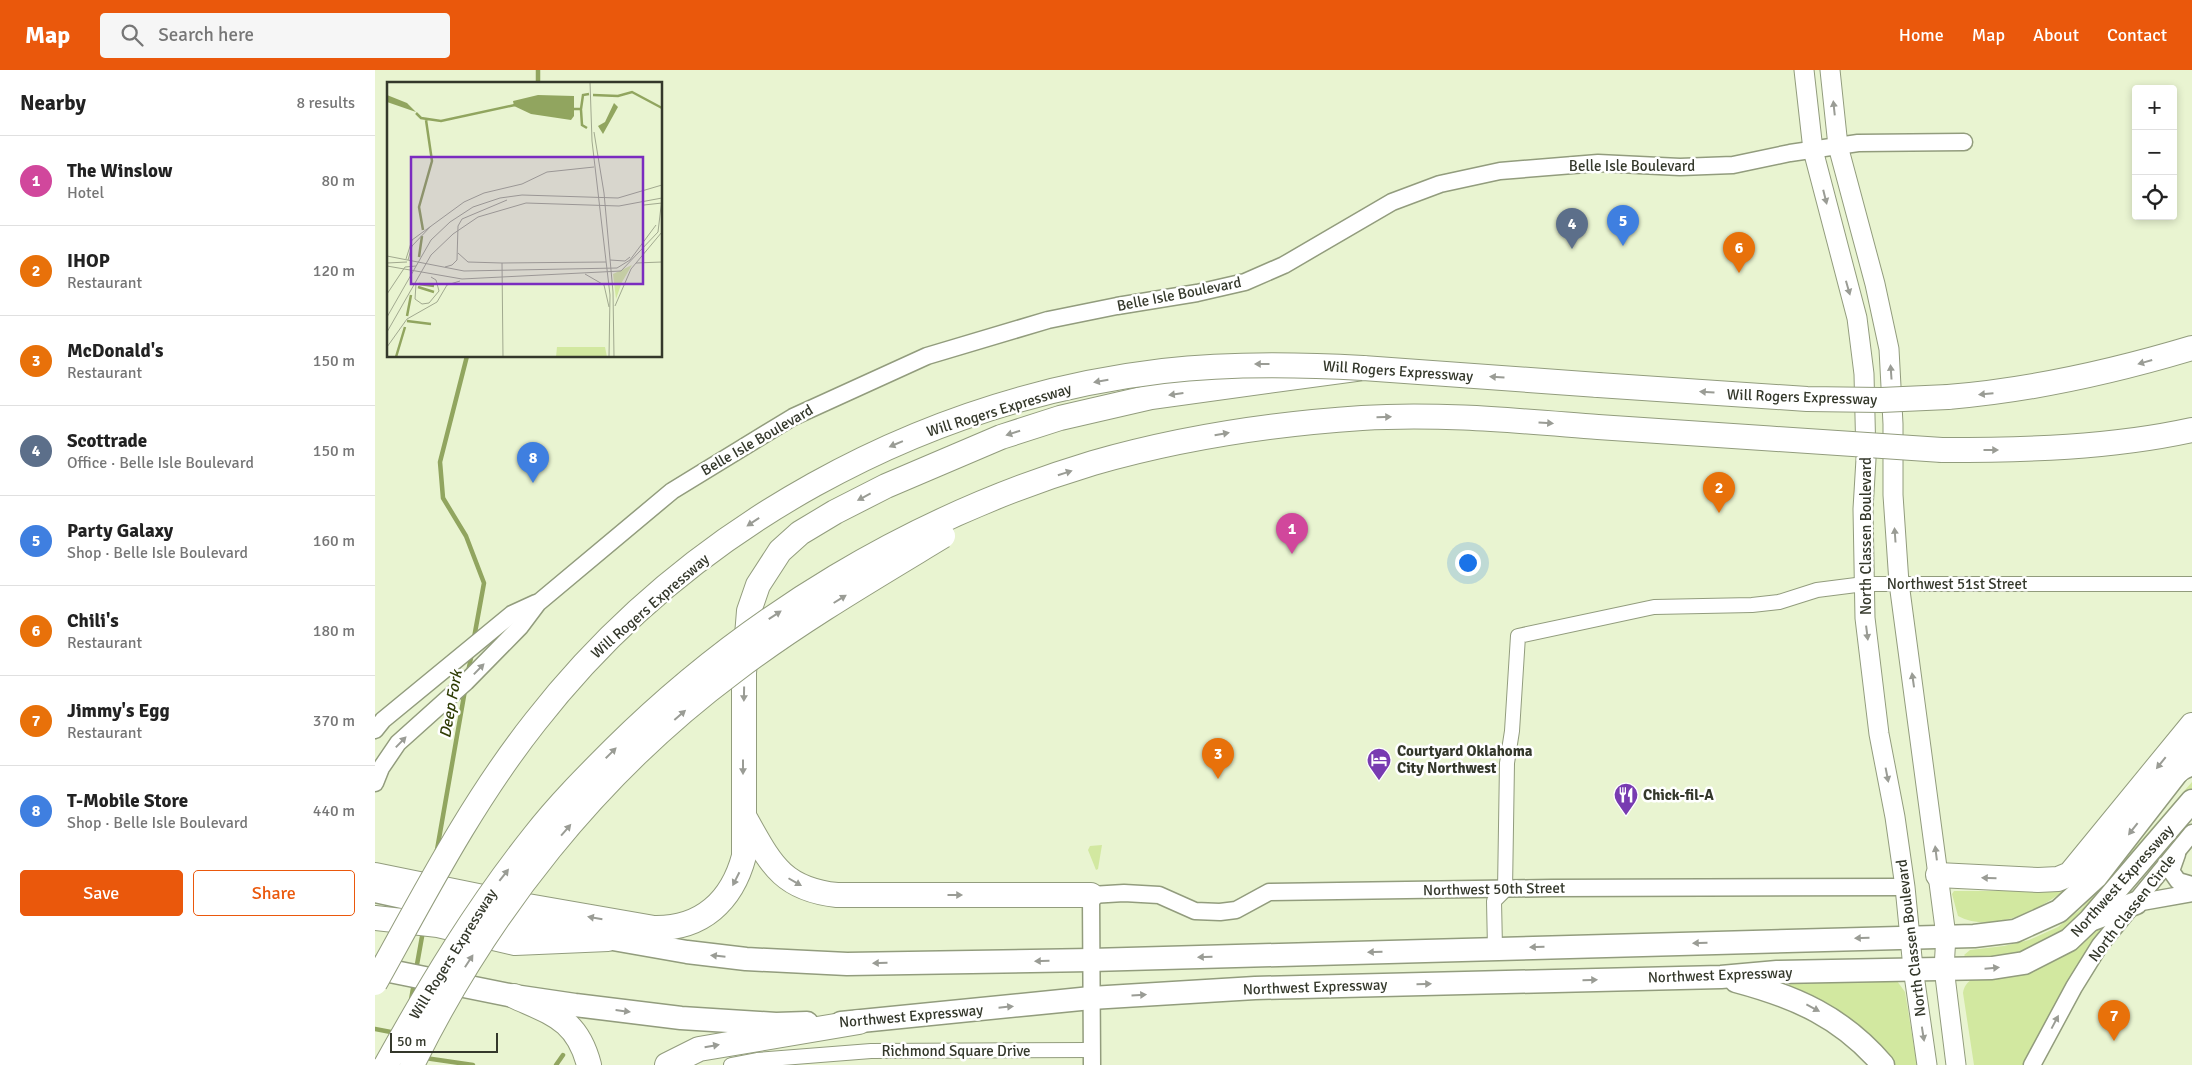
<!DOCTYPE html>
<html lang="en">
<head>
<meta charset="utf-8">
<style>
	body { margin:0; font-family:Signika,sans-serif; background:#f6f6f6; color:#222 }
	.controls { position:absolute; right:15px; top:15px; display:grid; overflow:hidden; border-radius:5px; box-shadow:0 2px 8px #0003 }
	.controls button { width:45px; height:45px; display:grid; place-items:center; padding:0; border:0; border-bottom:1px solid #e0e0e0; background:#fff; color:#222; font:25px sans-serif }
	.scale { position:absolute; left:15px; bottom:12px; width:108px; box-sizing:border-box; padding-left:5px; border:2px solid #34382b; border-top:0; font-size:14px; line-height:18px; white-space:nowrap; color:#34382b; -webkit-text-stroke:4px #fff; paint-order:stroke }
	.you { position:absolute; left:1092px; top:492px; width:18px; height:18px; margin:-12px; border:4px solid #fff; border-radius:50%; background:#1a73e8; box-shadow:0 0 0 8px #1a73e833 }
	.badge { display:grid; place-items:center; width:32px; height:32px; border-radius:50%; background:#ea580c; color:#fff; font-size:16px; font-weight:700 }
	.pin { position:absolute; translate:-50% -41px; filter:drop-shadow(0 1px 2px #0008) }
	.pin::after { content:''; position:absolute; top:26px; width:18px; height:15px; background:inherit; clip-path:polygon(0 0,100% 0,50% 100%) }
	.list { margin:0; padding:0; list-style:none }
	h2 { display:flex; justify-content:space-between; align-items:center; height:65px; margin:0; padding:0 20px; font-size:21px }
	h2 small { font-size:16px; font-weight:400; color:#767676 }
	.list li { display:grid; grid-template-columns:32px 1fr auto; gap:15px; align-items:center; box-sizing:border-box; height:90px; padding:0 20px; border-top:1px solid #e0e0e0 }
	.list b { display:block; font-size:19px; white-space:nowrap }
	.list p { margin:0; font-size:16px; white-space:nowrap; color:#767676 }
	.list em { font-size:16px; font-style:normal; color:#767676 }
	.actions { display:flex; gap:10px; padding:15px 20px }
	.actions a { flex:1; padding:11px 0; border:1px solid #ea580c; border-radius:5px; text-align:center; font-size:18px; color:#ea580c }
	.actions .main { background:#ea580c; color:#fff }
	.icon { flex:none; width:28px; height:28px; fill:none; stroke:currentColor; stroke-width:2; stroke-linecap:round; stroke-linejoin:round }
	.map { position:relative; flex:none; width:1817px; height:995px; overflow:hidden }
	header { display:flex; align-items:center; gap:30px; box-sizing:border-box; height:70px; padding:0 25px; background:#ea580c; color:#fff }
	header strong { font-size:24px }
	nav { display:flex; gap:28px; margin-inline-start:auto; font-size:18px }
	.search { width:350px; height:45px; background:#f6f6f6; display:flex; align-items:center; gap:12px; box-sizing:border-box; padding:0 18px; border-radius:5px; color:#767676; font-size:19px }
	main { display:flex }
	aside { flex:1; background:#fff }
	.map>svg:first-child { display:block }
</style>
</head>
<body>
<header>
<strong>Map</strong>
<div class="search"><svg class="icon" aria-label="search" viewBox="0 0 24 24"><circle cx="10" cy="10" r="6"/><path d="M15 15l6 6"/></svg>Search here</div>
<nav><a>Home</a><a>Map</a><a>About</a><a>Contact</a></nav>
</header>
<main>
<aside>
<h2>Nearby<small>8 results</small></h2>
<ul class="list">
<li><span class="badge" style="background:#d1479c">1</span><div><b>The Winslow</b><p>Hotel</p></div><em>80 m</em></li>
<li><span class="badge" style="background:#e8710a">2</span><div><b>IHOP</b><p>Restaurant</p></div><em>120 m</em></li>
<li><span class="badge" style="background:#e8710a">3</span><div><b>McDonald's</b><p>Restaurant</p></div><em>150 m</em></li>
<li><span class="badge" style="background:#5c6f8a">4</span><div><b>Scottrade</b><p>Office · Belle Isle Boulevard</p></div><em>150 m</em></li>
<li><span class="badge" style="background:#3f7fe0">5</span><div><b>Party Galaxy</b><p>Shop · Belle Isle Boulevard</p></div><em>160 m</em></li>
<li><span class="badge" style="background:#e8710a">6</span><div><b>Chili's</b><p>Restaurant</p></div><em>180 m</em></li>
<li><span class="badge" style="background:#e8710a">7</span><div><b>Jimmy's Egg</b><p>Restaurant</p></div><em>370 m</em></li>
<li><span class="badge" style="background:#3f7fe0">8</span><div><b>T-Mobile Store</b><p>Shop · Belle Isle Boulevard</p></div><em>440 m</em></li>
</ul>
<div class="actions"><a class="main">Save</a><a>Share</a></div>
</aside>
<div class="map">
<svg width="1817" height="995" viewBox="0 0 1817 995">
	<rect width="100%" height="100%" fill="#e9f4d1"/>
	<g fill="#d2e8a0">
		<path d="M1817,712V718L1701,853L1645,886L1595,891L1589,885L1595,880L1629,876L1654,870L1683,857L1707,838Z"/>
		<path d="M727,775L723,799L721,800L713,780L715,776Z"/>
		<path d="M1688,816L1691,819C1663,841 1617,864 1583,846L1577,824L1579,821H1674Z"/>
		<path d="M1737,848L1690,915L1649,995H1599L1588,923C1589,916 1592,913 1598,908Z"/>
		<path d="M1415,911H1522L1530,922L1542,995H1518L1414,917Z"/>
	</g>
	<g fill="none" stroke-linecap="round" stroke-linejoin="round">
		<g stroke="#91a55f" stroke-width="4.5">
			<path d="M163,0V14"/>
			<path d="M92,286L65,392L68,428L91,466L109,513L99,568"/>
			<path d="M93,602L97,583"/>
			<path d="M62,780L90,620"/>
			<path d="M41,900L48,861"/>
			<path d="M36,930L39,913"/>
			<path d="M0,959L21,963"/>
			<path d="M50,988L98,995"/>
			<path d="M181,995L188,985"/>
		</g>
		<defs>
			<g id="minor">
				<path d="M1120,878L1119,831L1130,820L1132,693L1137,661L1143,566L1279,537L1377,535L1404,532L1442,520L1489,514H1817"/>
				<path d="M356,995L382,990L496,981L717,980"/>
			</g>
			<g id="tertiary">
				<path d="M0,660L8,650L137,544L161,533"/>
				<path d="M0,713L6,698L23,673L91,612L145,557L163,533L297,421L418,347L552,286L673,250L742,236L822,223L870,212L909,195L1017,132L1065,114L1125,101L1223,93L1305,97L1358,95L1415,83L1483,73L1589,72"/>
				<path d="M1802,784L1796,801L1803,811L1817,815"/>
				<path d="M1761,833L1817,823"/>
				<path d="M717,995L716,825L749,823L784,825L820,841L845,842L861,840L894,822L1177,818L1530,817"/>
				<path d="M1657,995L1699,917L1725,875L1817,763"/>
			</g>
			<g id="secondary">
				<path d="M1429,0L1438,80L1482,248L1489,304L1491,389L1488,439L1490,548L1504,664L1520,747L1530,817L1538,898L1552,995"/>
				<path d="M1455,0L1463,76L1500,214L1514,279L1518,354V425L1524,513L1563,805L1571,866L1569,898L1581,995"/>
			</g>
			<g id="trunk">
				<path d="M0,821L141,852L312,882L371,889L472,894L716,890L1599,866L1640,861L1684,841L1721,807L1804,700L1817,694"/>
				<path d="M1718,849L1761,833"/>
				<path d="M0,898L139,926L200,935L306,948L401,954L432,953"/>
				<path d="M1361,911C1421,927 1467,947 1508,995"/>
				<path d="M466,953L716,928L880,918L1346,907L1402,902L1617,898L1649,893L1694,870L1715,850L1817,731"/>
			</g>
			<g id="motorway">
				<path d="M1573,327C1657,320 1737,302 1817,278"/>
				<path d="M1567,380C1651,380 1735,378 1817,360"/>
				<path d="M1804,700L1817,682"/>
				<path d="M370,748C395,792 406,819 462,825H716"/>
				<path d="M0,805L147,835L279,858C327,859 357,831 369,786V603L374,541L383,515L405,481L425,463L460,442L511,416L626,367L685,348L776,327L988,298L1223,315"/>
				<path d="M1563,805L1663,810L1683,809L1695,804L1817,655"/>
				<path d="M0,848L63,855L140,873L233,869"/>
				<path d="M139,926C178,944 202,949 214,995"/>
				<path d="M292,995L324,979L484,952"/>
			</g>
		</defs>
		<use href="#minor" stroke="#929c7d" stroke-width="16"/>
		<use href="#tertiary" stroke="#929c7d" stroke-width="19"/>
		<use href="#secondary" stroke="#929c7d" stroke-width="21"/>
		<use href="#trunk" stroke="#929c7d" stroke-width="25"/>
		<use href="#motorway" stroke="#929c7d" stroke-width="26"/>
		<use href="#minor" stroke="#fff" stroke-width="14"/>
		<use href="#tertiary" stroke="#fff" stroke-width="16"/>
		<use href="#secondary" stroke="#fff" stroke-width="19"/>
		<use href="#trunk" stroke="#fff" stroke-width="22"/>
		<use href="#motorway" stroke="#fff" stroke-width="24"/>
		<defs>
			<g id="motorway-bridge">
				<path d="M1223,315L1432,329L1506,330L1573,327"/>
				<path d="M0,913C50,823 96,733 160,652C311,458 544,330 788,301C855,293 921,294 988,298"/>
				<path d="M11,995C56,914 101,839 159,766C183,735 211,707 239,679C372,547 538,447 718,393C805,368 896,354 987,348C1065,343 1144,351 1223,357C1338,365 1452,372 1567,380"/>
				<path d="M37,995C112,842 222,703 359,601C425,551 497,509 568,466"/>
			</g>
		</defs>
		<use href="#motorway-bridge" stroke="#929c7d" stroke-width="26" stroke-linecap="butt"/>
		<use href="#motorway-bridge" stroke="#fff" stroke-width="24"/>
	</g>
	<defs><path id="oneway-solid" d="M-6-.8H1V-3.2L6.5 0L1 3.2V.8H-6Z" transform="scale(1.25)"/></defs>
	<g fill="#9a9c95">
		<use href="#oneway-solid" transform="translate(1459 38) rotate(-96)"/>
		<use href="#oneway-solid" transform="translate(1450 127) rotate(76)"/>
		<use href="#oneway-solid" transform="translate(1473 218) rotate(74)"/>
		<use href="#oneway-solid" transform="translate(1770 292) rotate(164)"/>
		<use href="#oneway-solid" transform="translate(887 294) rotate(180)"/>
		<use href="#oneway-solid" transform="translate(1516 302) rotate(-94)"/>
		<use href="#oneway-solid" transform="translate(1122 307) rotate(-176)"/>
		<use href="#oneway-solid" transform="translate(726 311) rotate(170)"/>
		<use href="#oneway-solid" transform="translate(1332 322) rotate(-176)"/>
		<use href="#oneway-solid" transform="translate(801 324) rotate(172)"/>
		<use href="#oneway-solid" transform="translate(1611 324) rotate(175)"/>
		<use href="#oneway-solid" transform="translate(1009 347) rotate(-1)"/>
		<use href="#oneway-solid" transform="translate(1171 353) rotate(4)"/>
		<use href="#oneway-solid" transform="translate(638 363) rotate(162)"/>
		<use href="#oneway-solid" transform="translate(847 364) rotate(-10)"/>
		<use href="#oneway-solid" transform="translate(521 374) rotate(157)"/>
		<use href="#oneway-solid" transform="translate(1616 380)"/>
		<use href="#oneway-solid" transform="translate(690 403) rotate(-18)"/>
		<use href="#oneway-solid" transform="translate(489 427) rotate(152)"/>
		<use href="#oneway-solid" transform="translate(378 452) rotate(146)"/>
		<use href="#oneway-solid" transform="translate(1520 465) rotate(-94)"/>
		<use href="#oneway-solid" transform="translate(465 529) rotate(-32)"/>
		<use href="#oneway-solid" transform="translate(400 545) rotate(-33)"/>
		<use href="#oneway-solid" transform="translate(1492 563) rotate(83)"/>
		<use href="#oneway-solid" transform="translate(104 599) rotate(-46)"/>
		<use href="#oneway-solid" transform="translate(1538 610) rotate(-98)"/>
		<use href="#oneway-solid" transform="translate(369 624) rotate(91)"/>
		<use href="#oneway-solid" transform="translate(305 645) rotate(-41)"/>
		<use href="#oneway-solid" transform="translate(26 672) rotate(-46)"/>
		<use href="#oneway-solid" transform="translate(236 683) rotate(-45)"/>
		<use href="#oneway-solid" transform="translate(1786 693) rotate(129)"/>
		<use href="#oneway-solid" transform="translate(368 697) rotate(90)"/>
		<use href="#oneway-solid" transform="translate(1512 705) rotate(79)"/>
		<use href="#oneway-solid" transform="translate(1758 759) rotate(128)"/>
		<use href="#oneway-solid" transform="translate(191 760) rotate(-49)"/>
		<use href="#oneway-solid" transform="translate(1561 783) rotate(-97)"/>
		<use href="#oneway-solid" transform="translate(129 805) rotate(-52)"/>
		<use href="#oneway-solid" transform="translate(1614 808) rotate(-178)"/>
		<use href="#oneway-solid" transform="translate(361 809) rotate(117)"/>
		<use href="#oneway-solid" transform="translate(420 812) rotate(30)"/>
		<use href="#oneway-solid" transform="translate(580 825)"/>
		<use href="#oneway-solid" transform="translate(220 848) rotate(-170)"/>
		<use href="#oneway-solid" transform="translate(1487 868) rotate(178)"/>
		<use href="#oneway-solid" transform="translate(1325 873) rotate(178)"/>
		<use href="#oneway-solid" transform="translate(1162 877) rotate(178)"/>
		<use href="#oneway-solid" transform="translate(1000 882) rotate(178)"/>
		<use href="#oneway-solid" transform="translate(343 886) rotate(-174)"/>
		<use href="#oneway-solid" transform="translate(830 887) rotate(178)"/>
		<use href="#oneway-solid" transform="translate(94 891) rotate(-57)"/>
		<use href="#oneway-solid" transform="translate(667 891) rotate(179)"/>
		<use href="#oneway-solid" transform="translate(505 893) rotate(179)"/>
		<use href="#oneway-solid" transform="translate(1617 898) rotate(-5)"/>
		<use href="#oneway-solid" transform="translate(1215 910) rotate(-1)"/>
		<use href="#oneway-solid" transform="translate(1049 914) rotate(-1)"/>
		<use href="#oneway-solid" transform="translate(764 925) rotate(-3)"/>
		<use href="#oneway-solid" transform="translate(631 937) rotate(-6)"/>
		<use href="#oneway-solid" transform="translate(1438 938) rotate(28)"/>
		<use href="#oneway-solid" transform="translate(248 941) rotate(7)"/>
		<use href="#oneway-solid" transform="translate(1680 952) rotate(-62)"/>
		<use href="#oneway-solid" transform="translate(1548 964) rotate(81)"/>
		<use href="#oneway-solid" transform="translate(337 976) rotate(-10)"/>
	</g>
	<defs>
		<symbol id="hotel-pin" viewBox="-11 -11 22 30"><path d="M0 17L-7.5 6A9.5 9.5 0 1 1 7.5 6Z" fill="#783bb1" stroke="#fff"/><path d="M-6-4.5h1.5V1H6V5H4.5V3h-9V5H-6ZM-4 0a1.8 1.8 0 1 1 3.6 0ZM.5 0V-2.5h3Q6-2.5 6 0Z" fill="#fff"/></symbol>
		<symbol id="restaurant-pin" viewBox="-11 -11 22 30"><path d="M0 17L-7.5 6A9.5 9.5 0 1 1 7.5 6Z" fill="#783bb1" stroke="#fff"/><path d="M-5-6h1v4h1v-4h1v4h1v-4h1v5L-1.5 .5V6h-2V.5L-5-1ZM5-6V6H3V1.5H1.5Q1.5-4 5-6Z" fill="#fff"/></symbol>
	</defs>
	<g fill-rule="evenodd">
		<use href="#hotel-pin" x="990" y="676" width="28" height="38"/>
		<use href="#restaurant-pin" x="1237" y="711" width="28" height="38"/>
	</g>
	<g text-anchor="middle" stroke-width="5" stroke-linejoin="round" paint-order="stroke">
		<g font-size="15" fill="#34382b" stroke="#fff">
			<text x="1257" y="101">Belle Isle Boulevard</text>
			<text transform="translate(804 224) rotate(-11)" y="5">Belle Isle Boulevard</text>
			<text transform="translate(1023 301) rotate(4)" y="5">Will Rogers Expressway</text>
			<text transform="translate(1427 327) rotate(2)" y="5">Will Rogers Expressway</text>
			<text transform="translate(624 340) rotate(-17)" y="5">Will Rogers Expressway</text>
			<text transform="translate(382 370) rotate(-30)" y="5">Belle Isle Boulevard</text>
			<text transform="translate(1491 466) rotate(-90)" y="5">North Classen Boulevard</text>
			<text x="1582" y="519">Northwest 51st Street</text>
			<text transform="translate(275 536) rotate(-41)" y="5">Will Rogers Expressway</text>
			<text transform="translate(1747 811) rotate(-48)" y="5">Northwest Expressway</text>
			<text transform="translate(1119 819) rotate(-1)" y="5">Northwest 50th Street</text>
			<text transform="translate(1757 838) rotate(-52)" y="5">North Classen Circle</text>
			<text transform="translate(1536 868) rotate(-97)" y="5">North Classen Boulevard</text>
			<text transform="translate(78 884) rotate(-58)" y="5">Will Rogers Expressway</text>
			<text transform="translate(1345 905) rotate(-2)" y="5">Northwest Expressway</text>
			<text transform="translate(940 917) rotate(-2)" y="5">Northwest Expressway</text>
			<text transform="translate(536 946) rotate(-5)" y="5">Northwest Expressway</text>
			<text x="581" y="986">Richmond Square Drive</text>
		</g>
		<g font-size="15" font-weight="bold" fill="#34382b" stroke="#fff" text-anchor="start">
			<text x="1022" y="686">Courtyard Oklahoma<tspan x="1022" dy="17">City Northwest</tspan></text>
			<text x="1268" y="730">Chick-fil-A</text>
		</g>
		<g font-size="16" font-style="italic" fill="#2f3c05" stroke="#fff">
			<text transform="translate(75 634) rotate(-80)" y="6">Deep Fork</text>
		</g>
	</g>
	<g transform="translate(12 12)">
		<rect width="275" height="275" fill="#e9f4d1"/>
		<path d="M245,183L235,200L229,217L226,192ZM218,265L220,275H169L170,265Z" fill="#d2e8a0"/>
		<path d="M0,13L20,21L29,30L0,20ZM151,13L187,14V34L184,38L144,32L127,24L126,19ZM227,21L231,25L216,52L211,44L218,40Z" fill="#91a55f"/>
		<path fill="none" stroke="#91a55f" stroke-width="2.5" d="M206,13L231,14L245,10L275,26M187,27H194L196,13L202,12M194,28L195,43L200,46M29,31L34,36L54,39L128,23M36,148L32,125L45,79L39,38M32,175L35,154M32,202L47,204M31,205L47,210M20,234L24,213M20,239L44,242M9,275L18,245"/>
		<path fill="none" stroke="#a1a98f" stroke-width="1" d="M203,0L205,59L223,213L222,275M207,50L217,111L226,210L227,275M257,123L275,121M71,171L81,180L115,181M0,174L77,189L230,186L243,178L269,143M19,177L25,158L77,120L97,111L135,102L160,90L207,85M21,178L25,164L44,144M223,178L238,179L243,175M0,181L20,180M249,181L275,180M0,184L75,197L234,189L271,150L275,116M58,185L65,183L70,178L71,144L75,137L120,118M198,192L217,203L222,225M29,202L28,217L35,222L42,221L52,209L49,198L44,195M0,212L18,185L29,184M228,224L244,187L275,150M0,235L44,158L63,140L86,125L113,116L135,113L231,116L275,103M0,250L44,173L66,152L91,135L139,121L232,124L275,116M0,265L20,237L50,220L60,203L73,199M116,275L115,181L219,180"/>
		<path fill="#7b2cbf" fill-opacity="0.15" stroke="#7b2cbf" stroke-width="2.5" d="M24,75H256V202H24Z"/>
		<rect width="275" height="275" fill="none" stroke="#34382b" stroke-width="2.5"/>
	</g>
</svg>
<div class="controls">
<button>+</button>
<button>−</button>
<button><svg class="icon" aria-label="locate" viewBox="0 0 24 24"><circle cx="12" cy="12" r="6"/><path d="M12 2v4M12 18v4M2 12h4M18 12h4"/></svg></button>
</div>
<div class="scale">50 m</div>
<div class="you"></div>
<div class="pin badge" style="left:917px;top:484px;background:#d1479c">1</div>
<div class="pin badge" style="left:1344px;top:443px;background:#e8710a">2</div>
<div class="pin badge" style="left:843px;top:709px;background:#e8710a">3</div>
<div class="pin badge" style="left:1197px;top:179px;background:#5c6f8a">4</div>
<div class="pin badge" style="left:1248px;top:176px;background:#3f7fe0">5</div>
<div class="pin badge" style="left:1364px;top:203px;background:#e8710a">6</div>
<div class="pin badge" style="left:1739px;top:971px;background:#e8710a">7</div>
<div class="pin badge" style="left:158px;top:413px;background:#3f7fe0">8</div>
</div>
</main>
</body>
</html>
